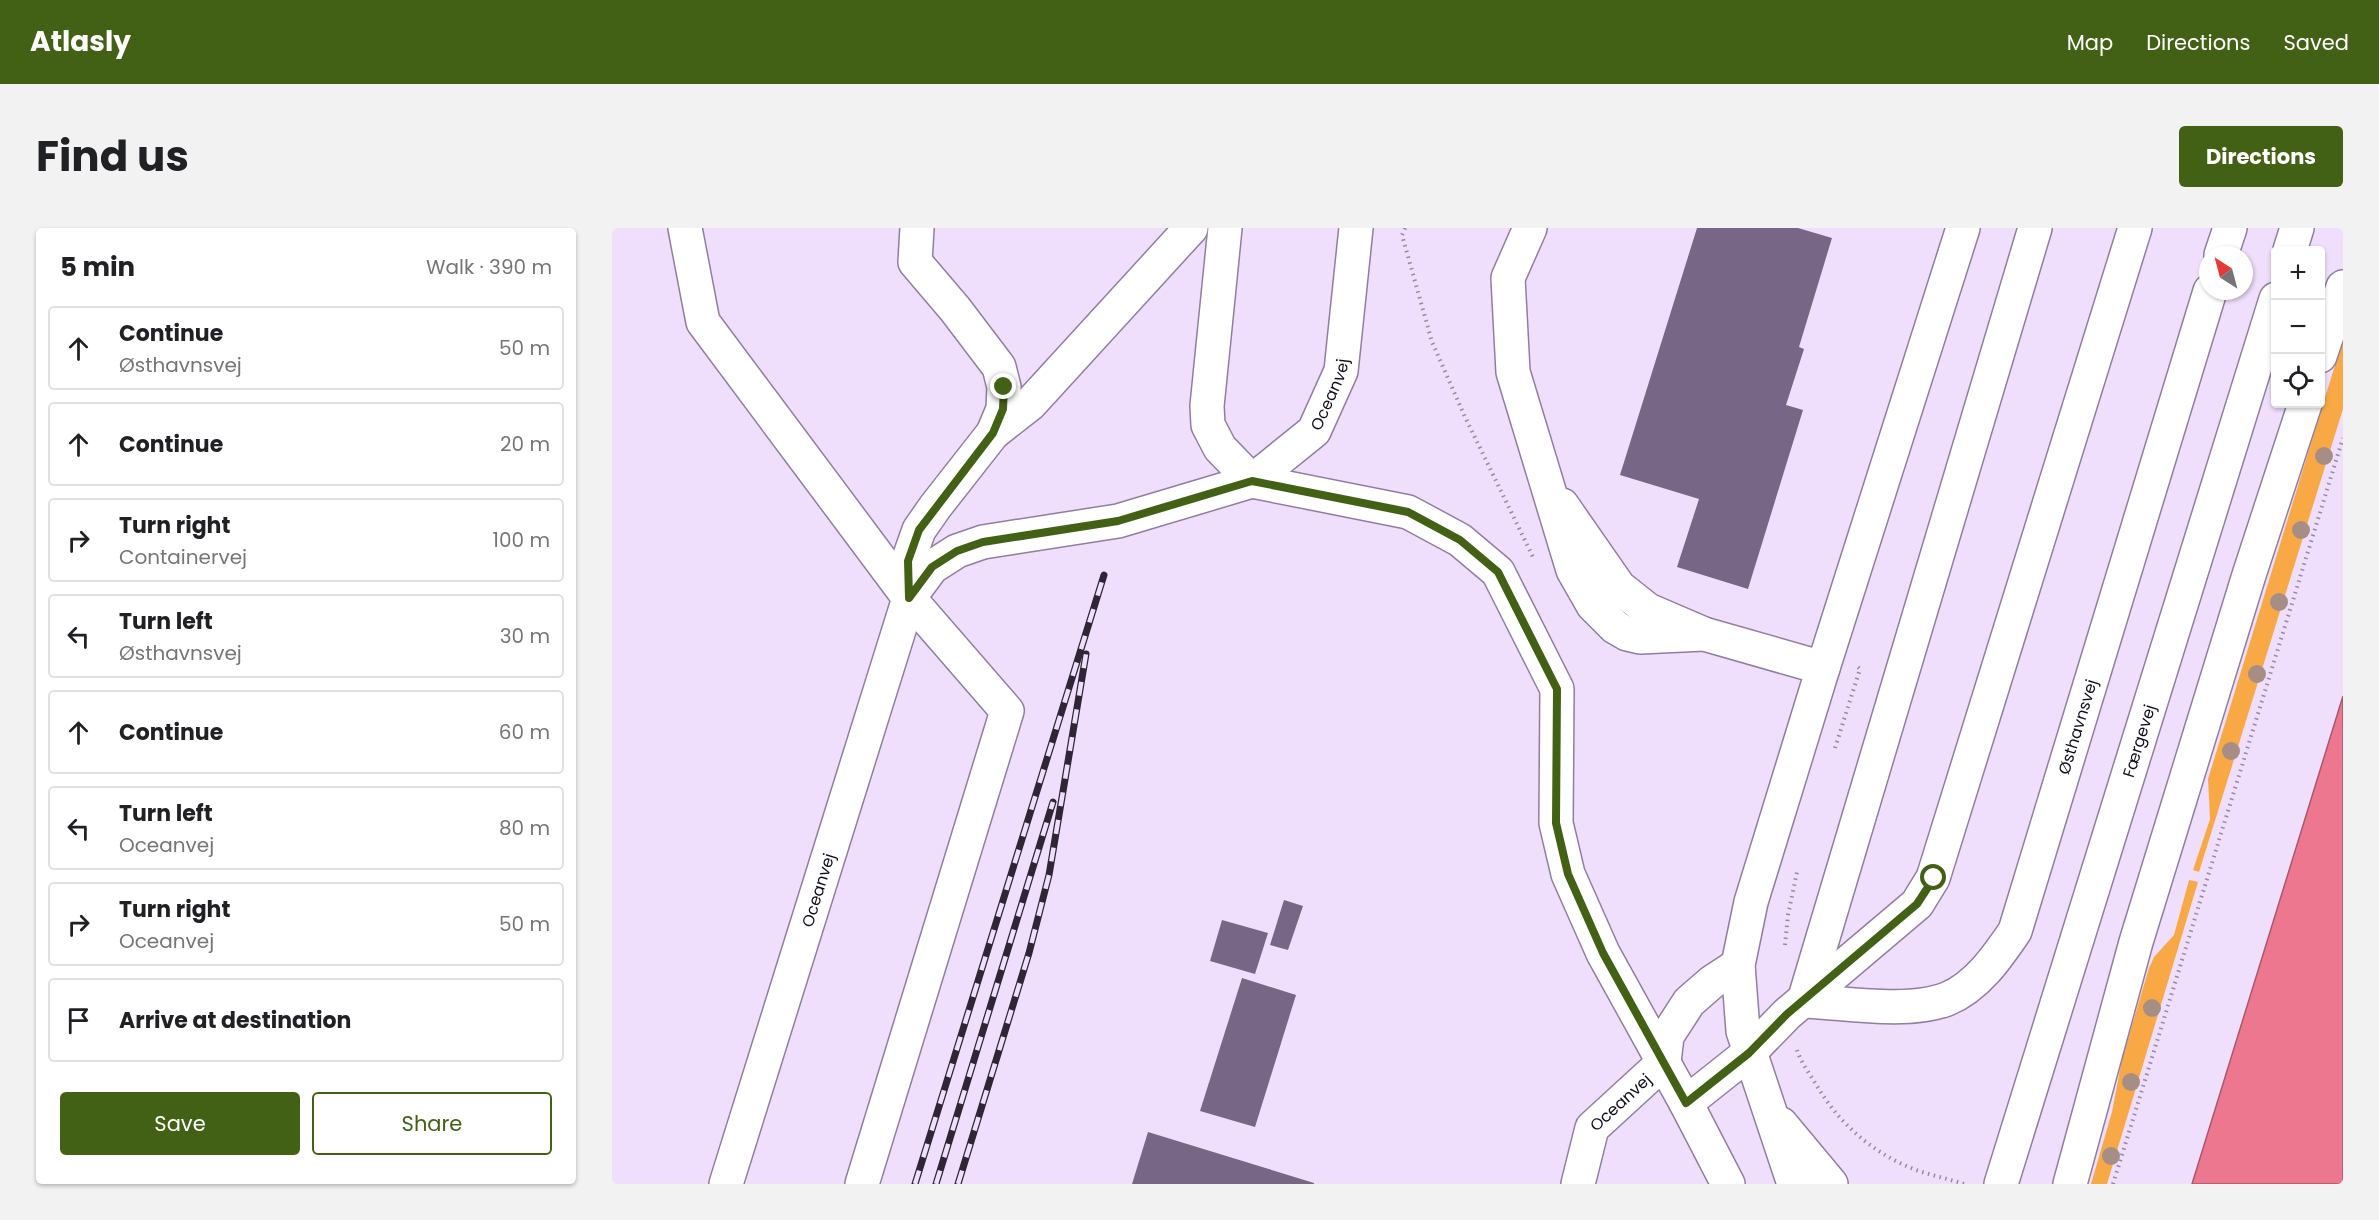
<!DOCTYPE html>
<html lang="en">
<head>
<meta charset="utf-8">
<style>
	body { margin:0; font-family:Poppins,sans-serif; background:#f2f2f2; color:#202124 }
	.controls { position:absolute; right:18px; top:18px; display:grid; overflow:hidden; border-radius:6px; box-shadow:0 2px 4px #0004 }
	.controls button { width:54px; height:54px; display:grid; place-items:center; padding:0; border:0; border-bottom:2px solid #e0e0e0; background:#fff; color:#202124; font:30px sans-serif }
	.compass { position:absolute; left:1587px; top:18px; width:54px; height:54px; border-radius:50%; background:#fff; box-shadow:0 2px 4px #0004; rotate:324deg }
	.stop { position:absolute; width:18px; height:18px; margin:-14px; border:4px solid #436114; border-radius:50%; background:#fff }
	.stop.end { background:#436114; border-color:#fff; box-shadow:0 2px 6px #0008 }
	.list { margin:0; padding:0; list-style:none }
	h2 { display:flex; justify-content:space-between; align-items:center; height:78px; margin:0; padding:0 24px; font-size:26px }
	h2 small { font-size:20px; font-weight:400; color:#757577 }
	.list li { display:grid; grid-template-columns:39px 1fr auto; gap:18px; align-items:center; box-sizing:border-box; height:84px; margin:0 12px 12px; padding:0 12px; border:2px solid #e0e0e0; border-radius:6px }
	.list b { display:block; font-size:22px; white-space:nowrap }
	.list p { margin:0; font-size:20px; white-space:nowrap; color:#757577 }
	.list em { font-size:20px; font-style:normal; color:#757577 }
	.actions { display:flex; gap:12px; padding:18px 24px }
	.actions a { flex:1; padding:14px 0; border:2px solid #436114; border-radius:6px; text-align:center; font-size:21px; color:#436114 }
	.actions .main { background:#436114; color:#fff }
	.icon { flex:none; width:33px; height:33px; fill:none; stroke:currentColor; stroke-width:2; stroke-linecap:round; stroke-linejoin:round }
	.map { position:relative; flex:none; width:1731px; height:956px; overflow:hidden; border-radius:6px }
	header { display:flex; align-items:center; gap:36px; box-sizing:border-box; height:84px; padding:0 30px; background:#436114; color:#fff }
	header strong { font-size:28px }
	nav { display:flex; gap:33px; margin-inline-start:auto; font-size:21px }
	.intro { display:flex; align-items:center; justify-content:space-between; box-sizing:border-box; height:144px; padding:0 36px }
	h1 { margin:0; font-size:42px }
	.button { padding:15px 27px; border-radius:6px; background:#436114; color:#fff; font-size:21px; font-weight:700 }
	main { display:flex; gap:36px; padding:0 36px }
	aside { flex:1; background:#fff; border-radius:6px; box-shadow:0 2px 4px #0004 }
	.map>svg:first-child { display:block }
</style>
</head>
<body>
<header>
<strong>Atlasly</strong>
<nav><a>Map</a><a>Directions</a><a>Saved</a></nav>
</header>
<div class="intro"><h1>Find us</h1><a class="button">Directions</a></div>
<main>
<aside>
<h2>5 min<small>Walk · 390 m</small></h2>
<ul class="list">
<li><svg class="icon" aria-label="ahead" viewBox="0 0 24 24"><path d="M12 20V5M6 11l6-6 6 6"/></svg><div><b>Continue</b><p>Østhavnsvej</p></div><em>50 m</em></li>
<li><svg class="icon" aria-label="ahead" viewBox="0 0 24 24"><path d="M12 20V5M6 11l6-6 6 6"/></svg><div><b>Continue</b></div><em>20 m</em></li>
<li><svg class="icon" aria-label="right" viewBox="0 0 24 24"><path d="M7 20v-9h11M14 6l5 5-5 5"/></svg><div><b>Turn right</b><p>Containervej</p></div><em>100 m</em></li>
<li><svg class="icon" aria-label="left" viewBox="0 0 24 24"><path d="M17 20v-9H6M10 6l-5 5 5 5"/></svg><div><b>Turn left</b><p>Østhavnsvej</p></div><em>30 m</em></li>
<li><svg class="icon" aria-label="ahead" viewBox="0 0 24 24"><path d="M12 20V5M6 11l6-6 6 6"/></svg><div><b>Continue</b></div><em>60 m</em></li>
<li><svg class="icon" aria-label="left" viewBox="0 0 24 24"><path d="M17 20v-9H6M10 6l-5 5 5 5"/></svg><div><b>Turn left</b><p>Oceanvej</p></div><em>80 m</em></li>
<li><svg class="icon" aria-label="right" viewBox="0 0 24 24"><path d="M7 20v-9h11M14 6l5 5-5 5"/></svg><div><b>Turn right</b><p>Oceanvej</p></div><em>50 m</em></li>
<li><svg class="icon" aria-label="arrive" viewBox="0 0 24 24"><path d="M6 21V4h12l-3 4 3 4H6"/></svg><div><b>Arrive at destination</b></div></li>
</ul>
<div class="actions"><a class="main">Save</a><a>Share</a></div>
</aside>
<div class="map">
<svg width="1731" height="956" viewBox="0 0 1731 956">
	<rect width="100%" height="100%" fill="#efdffd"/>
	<g fill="#f8a945">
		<path d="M1731,111V181L1587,644L1581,642L1598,591L1596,551Z"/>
		<path d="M1577,652L1586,654L1495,956H1479L1500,884L1510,831L1537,740L1542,729L1562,707Z"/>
	</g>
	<path fill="#ed778f" stroke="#ab576b" stroke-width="1.5" d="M1731,468V956H1580Z"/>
	<g fill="#786687">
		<path d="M1085,0H1186L1220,10L1187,119L1192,121L1174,177L1191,182L1136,361L1065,339L1087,271L1008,247Z"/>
		<path d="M672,672L691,678L676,722L658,717Z"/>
		<path d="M610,692L656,705L643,746L598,733Z"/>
		<path d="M630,750L684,767L643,899L588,883Z"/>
		<path d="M536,904L702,955V956H520Z"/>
	</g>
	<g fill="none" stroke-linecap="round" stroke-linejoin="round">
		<defs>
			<g id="minor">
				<path d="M73,0L91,94L297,370L395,483L250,956"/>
				<path d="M305,0L303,34L343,81L387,139L392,159L391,181L381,205"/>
				<path d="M613,0L595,178L596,197L608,220L640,253L796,284L848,312L886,344L945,461L944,595L956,646L991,725L1074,875L1116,956"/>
				<path d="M918,0L896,50L901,144L961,342L981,377L1003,399L1015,406L1028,409L1092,406"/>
				<path id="s1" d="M1423,0L1192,773C1234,775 1296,786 1335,771C1365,759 1386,728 1403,703L1598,63"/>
				<path d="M1678,22L1685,0"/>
				<path d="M1609,27L1618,0"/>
				<path d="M1708,128L1731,59"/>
				<path d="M950,277L1007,359L1036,382L1092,406L1211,440"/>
				<path id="s2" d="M297,370L320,339L345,323L371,314L506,293L640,253L702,203L729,143L744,0"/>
				<path d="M1074,875L1137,825L1175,786L1305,676L1321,650L1523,0"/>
				<path d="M1169,896L1219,956"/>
				<path id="s3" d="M114,956L297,370L296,333L307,302L323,279L381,205L418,176L579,0"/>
				<path id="s4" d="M966,956L980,900L1052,834L1055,808L1077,774L1100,754L1126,737"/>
				<path d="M1182,956L1131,803L1126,737L1139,674L1211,440L1351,0"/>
				<path id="s5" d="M1389,956L1664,71"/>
				<path d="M1458,956L1524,714L1637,347L1693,176"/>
			</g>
		</defs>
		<use href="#minor" stroke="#907ea0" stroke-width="36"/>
		<g stroke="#968aa1" stroke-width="4" stroke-dasharray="1.5 4.5" stroke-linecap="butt">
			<path d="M793,0L790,7L820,114L853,189L921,329"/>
			<path d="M1223,520L1248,441L1246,439"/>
			<path d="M1173,717L1176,687L1185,644"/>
			<path d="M1185,822C1189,835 1198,846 1205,858C1229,898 1263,927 1307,943C1322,948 1337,951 1352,956"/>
			<path d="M1501,956L1731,210"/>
		</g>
		<use href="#minor" stroke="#fff" stroke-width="33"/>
		<defs>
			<g id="rail">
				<path d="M303,956L492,347"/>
				<path d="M324,956L441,574"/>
				<path d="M346,956L417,725L437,647L474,426"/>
			</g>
		</defs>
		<use href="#rail" stroke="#2e2635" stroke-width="7"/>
		<use href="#rail" stroke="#efdffd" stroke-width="4.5" stroke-dasharray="14" stroke-linecap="butt"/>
	</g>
	<g fill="#a78e85">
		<circle cx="1712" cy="228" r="9"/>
		<circle cx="1689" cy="302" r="9"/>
		<circle cx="1667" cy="374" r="9"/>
		<circle cx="1645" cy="446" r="9"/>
		<circle cx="1619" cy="523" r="9"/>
		<circle cx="1540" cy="780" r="9"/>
		<circle cx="1519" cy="854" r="9"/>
		<circle cx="1499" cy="928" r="9"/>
	</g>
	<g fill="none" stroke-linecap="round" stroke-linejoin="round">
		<path stroke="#436114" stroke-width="8" d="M392,159L391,181L381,205L307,302L296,333L297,370L320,339L345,323L371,314L506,293L640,253L796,284L848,312L886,344L945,461L944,595L956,646L991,725L1074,875L1137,825L1175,786L1305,676L1322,650"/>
	</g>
	<g text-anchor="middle" stroke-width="4.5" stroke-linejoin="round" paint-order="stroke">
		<g font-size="16" fill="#120c18" stroke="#efdffd">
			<text dy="6" stroke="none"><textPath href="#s2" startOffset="492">Oceanvej</textPath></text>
			<text dy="6" stroke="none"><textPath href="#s1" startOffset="1262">Østhavnsvej</textPath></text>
			<text dy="6" stroke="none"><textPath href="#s5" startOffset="464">Færgevej</textPath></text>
			<text dy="6" stroke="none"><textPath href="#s3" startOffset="308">Oceanvej</textPath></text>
			<text dy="6" stroke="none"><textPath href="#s4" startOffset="96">Oceanvej</textPath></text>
		</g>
	</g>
</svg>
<div class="controls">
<button>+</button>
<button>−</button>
<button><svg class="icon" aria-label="locate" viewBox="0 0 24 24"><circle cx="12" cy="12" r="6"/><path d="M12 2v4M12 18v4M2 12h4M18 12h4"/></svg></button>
</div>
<svg class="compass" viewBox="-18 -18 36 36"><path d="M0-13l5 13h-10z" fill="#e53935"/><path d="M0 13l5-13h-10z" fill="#757577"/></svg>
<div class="stop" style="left:1322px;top:650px"></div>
<div class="stop end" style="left:392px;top:159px"></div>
</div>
</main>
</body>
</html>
